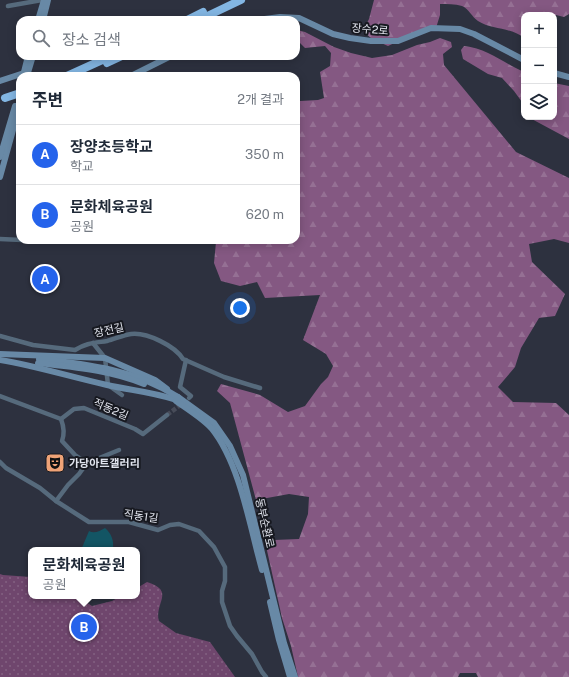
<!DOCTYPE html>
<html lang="ko">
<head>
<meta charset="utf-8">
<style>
	body { margin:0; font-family:"Public Sans","Noto Sans KR",sans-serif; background:#f6f6f7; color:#1f2937 }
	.controls { position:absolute; right:12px; top:12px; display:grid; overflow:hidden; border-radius:8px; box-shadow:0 2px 10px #0003 }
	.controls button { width:36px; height:36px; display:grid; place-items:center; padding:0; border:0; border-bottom:1px solid #e0e1e3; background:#fff; color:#1f2937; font:20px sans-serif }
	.you { position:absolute; left:240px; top:308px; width:14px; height:14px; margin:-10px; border:3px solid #fff; border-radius:50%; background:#1a73e8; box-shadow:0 0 0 6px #1a73e833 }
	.badge { display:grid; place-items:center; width:26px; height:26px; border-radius:50%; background:#2563eb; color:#fff; font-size:13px; font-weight:700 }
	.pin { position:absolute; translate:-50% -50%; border:2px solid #fff; box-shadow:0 1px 4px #0006 }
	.popup { position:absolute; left:28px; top:547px; width:112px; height:52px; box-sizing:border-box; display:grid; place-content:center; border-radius:8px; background:#fff; filter:drop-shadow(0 1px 3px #0005); font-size:13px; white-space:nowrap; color:#747a83 }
	.popup b { font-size:15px; color:#1f2937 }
	.popup::after { content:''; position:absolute; left:50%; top:100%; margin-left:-8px; border:8px solid transparent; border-top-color:#fff }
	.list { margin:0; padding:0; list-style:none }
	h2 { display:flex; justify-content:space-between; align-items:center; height:52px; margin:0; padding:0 16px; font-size:17px }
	h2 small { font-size:13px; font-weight:400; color:#747a83 }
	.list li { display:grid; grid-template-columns:26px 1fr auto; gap:12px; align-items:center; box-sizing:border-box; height:60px; padding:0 16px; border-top:1px solid #e0e1e3 }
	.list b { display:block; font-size:15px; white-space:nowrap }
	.list p { margin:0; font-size:13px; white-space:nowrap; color:#747a83 }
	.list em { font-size:13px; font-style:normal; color:#747a83 }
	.icon { flex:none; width:22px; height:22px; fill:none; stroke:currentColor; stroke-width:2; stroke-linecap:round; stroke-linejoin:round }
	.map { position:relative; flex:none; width:569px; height:677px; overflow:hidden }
	.search { position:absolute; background:#fff; box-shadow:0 2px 10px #0003; left:16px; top:16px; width:284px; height:44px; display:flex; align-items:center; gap:10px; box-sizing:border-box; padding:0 14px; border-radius:12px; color:#747a83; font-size:15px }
	.panel { position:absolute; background:#fff; box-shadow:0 2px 10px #0003; left:16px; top:72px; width:284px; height:172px; border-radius:12px }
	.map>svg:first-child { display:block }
</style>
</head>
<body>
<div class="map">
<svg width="569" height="677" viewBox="0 0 569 677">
	<defs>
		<pattern id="forest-firs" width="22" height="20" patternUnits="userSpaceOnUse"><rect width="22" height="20" fill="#845882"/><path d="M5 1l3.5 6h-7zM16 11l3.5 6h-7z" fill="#957094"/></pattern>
		<pattern id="park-dots" width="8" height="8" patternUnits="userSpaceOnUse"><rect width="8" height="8" fill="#6f466d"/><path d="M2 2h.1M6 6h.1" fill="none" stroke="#836182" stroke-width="1.8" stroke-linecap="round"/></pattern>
	</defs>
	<rect width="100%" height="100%" fill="#2d313f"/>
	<g fill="url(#forest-firs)">
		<path d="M374,0H569V14L564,17L556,15L554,22V15H524V38C511,27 492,30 478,21C472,17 469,9 462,6C455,4 447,4 440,4V15L436,28L405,38L388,46L372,39L363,31L369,19Z"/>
		<path d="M297,30L305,32L334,47L351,53L372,58L392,55L417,45L430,42L440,38L451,42L452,47L443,54L444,65L516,152L569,178V243L554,239L529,244L532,262L565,294L555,316L539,318L521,348L515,367L498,387L513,402L556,403L569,415V677H478L476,673H460L458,677H298L291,646L282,618L266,546L274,540L299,539L308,514L309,497L289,494L256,500L230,403L217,391L221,384L260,395L288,412L305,406L321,384L328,377L333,366L326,354L303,340L320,295L265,298L257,282L240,286L221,281L214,263L216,242L207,240H296V93L300,101L318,100L324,98L320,72L330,66L331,53L325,46L305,48L300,43Z"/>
		<path d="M464,46C487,48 503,63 524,72V111L522,102L514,91L502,78L488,74L463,59L461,50Z"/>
		<path d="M554,83L569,86V139L528,117H554Z"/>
	</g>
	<path fill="url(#park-dots)" d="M0,574L3,575L31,577V596H77L92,606L112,601L121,596H137V588L147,582C176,591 154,603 159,621L176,633L210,642L235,677H0Z"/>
	<path fill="#135564" d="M105,528C112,534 114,541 113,550H81L89,531C94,534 100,531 105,528Z"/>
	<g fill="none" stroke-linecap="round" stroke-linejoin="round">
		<path stroke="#484c59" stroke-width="4.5" stroke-dasharray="4.5 2" stroke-linecap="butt" d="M167,415L183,403"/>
		<g stroke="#566a7c" stroke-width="4.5">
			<path d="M8,6L42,0"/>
			<path d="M0,239L22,240"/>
			<path d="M0,336L33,345L75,350C86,343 94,343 107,341C115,339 123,335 131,334C147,332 175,346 183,359L224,377L260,388"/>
			<path d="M93,343L105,358L108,385L122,395"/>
			<path d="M186,360L180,387L191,396L189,398"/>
			<path d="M0,396L61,419L74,409L84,408L135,429L143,434L167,415"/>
			<path d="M61,419C64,427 65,433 62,441L75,455L87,463"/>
			<path d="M0,462L6,468L40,488L56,501L89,522H129L158,530L170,525L179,524L199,531L214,547L225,567V581L222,591V602L230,626L237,636L252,654L262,672L266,677"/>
			<path d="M56,501L68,485L79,474L87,463L119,450"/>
		</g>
		<g stroke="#6889a6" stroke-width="6">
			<path d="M38,20L44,0"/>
			<path d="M43,20L48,0"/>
			<path d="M257,20L280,17L299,18L333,34L350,38L371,41H398L431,28L460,29L474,34L524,60"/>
			<path d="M554,73L569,77"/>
			<path d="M23,76L28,56"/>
			<path d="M27,76L33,56"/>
			<path d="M131,76L171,56"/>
			<path d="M0,81L24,73"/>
			<path d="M20,88V87"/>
			<path d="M0,157L15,106"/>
			<path d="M0,177L20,105"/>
			<path d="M0,354L105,358L155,380L167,389"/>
			<path d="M0,360C36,366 71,377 107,385C129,390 152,392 173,399"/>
			<path d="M178,397L214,423L230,446L243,475L284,643L295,677"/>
			<path d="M176,401C186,408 205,420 212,429C240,464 250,527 262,570"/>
			<path d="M270,602L279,640L290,677"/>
		</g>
		<g stroke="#83b6e3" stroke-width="8">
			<path d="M187,20L203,12"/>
			<path d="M199,20L241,0"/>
			<path d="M107,63L122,56"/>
			<path d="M67,76L111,56"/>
		</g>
		<g stroke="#6889a6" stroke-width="6">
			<path d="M39,359C88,364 136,370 178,397"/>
			<path d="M38,363C73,367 111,370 144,384"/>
		</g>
		<path stroke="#83b6e3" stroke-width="8" d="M5,98L20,93"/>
	</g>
	<defs>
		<symbol id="theatre-square" viewBox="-11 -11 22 22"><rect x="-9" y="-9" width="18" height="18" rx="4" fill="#efa377" stroke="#171920"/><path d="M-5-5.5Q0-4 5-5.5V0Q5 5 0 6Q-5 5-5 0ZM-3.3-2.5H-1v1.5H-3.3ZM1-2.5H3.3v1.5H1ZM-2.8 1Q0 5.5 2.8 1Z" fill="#111"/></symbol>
	</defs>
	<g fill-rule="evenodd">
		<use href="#theatre-square" x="44" y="452" width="22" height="22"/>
	</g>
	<g text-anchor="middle" stroke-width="4" stroke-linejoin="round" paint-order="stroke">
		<g font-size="11" fill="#e0e3ec" stroke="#171920">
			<text transform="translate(370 29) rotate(5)" y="4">장수2로</text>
			<text transform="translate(109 330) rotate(-13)" y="4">장전길</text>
			<text transform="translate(111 409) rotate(23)" y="4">적동2길</text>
			<text transform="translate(141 516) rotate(8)" y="4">직동1길</text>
			<text transform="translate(265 523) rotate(77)" y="4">동부순환로</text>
		</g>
		<g font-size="11" font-weight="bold" fill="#e0e3ec" stroke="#171920" text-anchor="start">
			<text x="69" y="467">가당아트갤러리</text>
		</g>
	</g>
</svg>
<div class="controls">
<button>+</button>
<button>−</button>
<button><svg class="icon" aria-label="layers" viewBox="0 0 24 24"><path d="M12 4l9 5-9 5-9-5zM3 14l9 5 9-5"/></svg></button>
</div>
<div class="you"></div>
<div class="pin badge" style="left:45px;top:279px">A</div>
<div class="pin badge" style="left:84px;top:627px">B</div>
<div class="popup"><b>문화체육공원</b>공원</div>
<div class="search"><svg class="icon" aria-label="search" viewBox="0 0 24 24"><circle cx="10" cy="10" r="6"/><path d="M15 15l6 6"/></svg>장소 검색</div>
<section class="panel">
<h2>주변<small>2개 결과</small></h2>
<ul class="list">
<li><span class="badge">A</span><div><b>장양초등학교</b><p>학교</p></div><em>350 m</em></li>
<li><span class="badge">B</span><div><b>문화체육공원</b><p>공원</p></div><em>620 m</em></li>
</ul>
</section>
</div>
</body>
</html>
